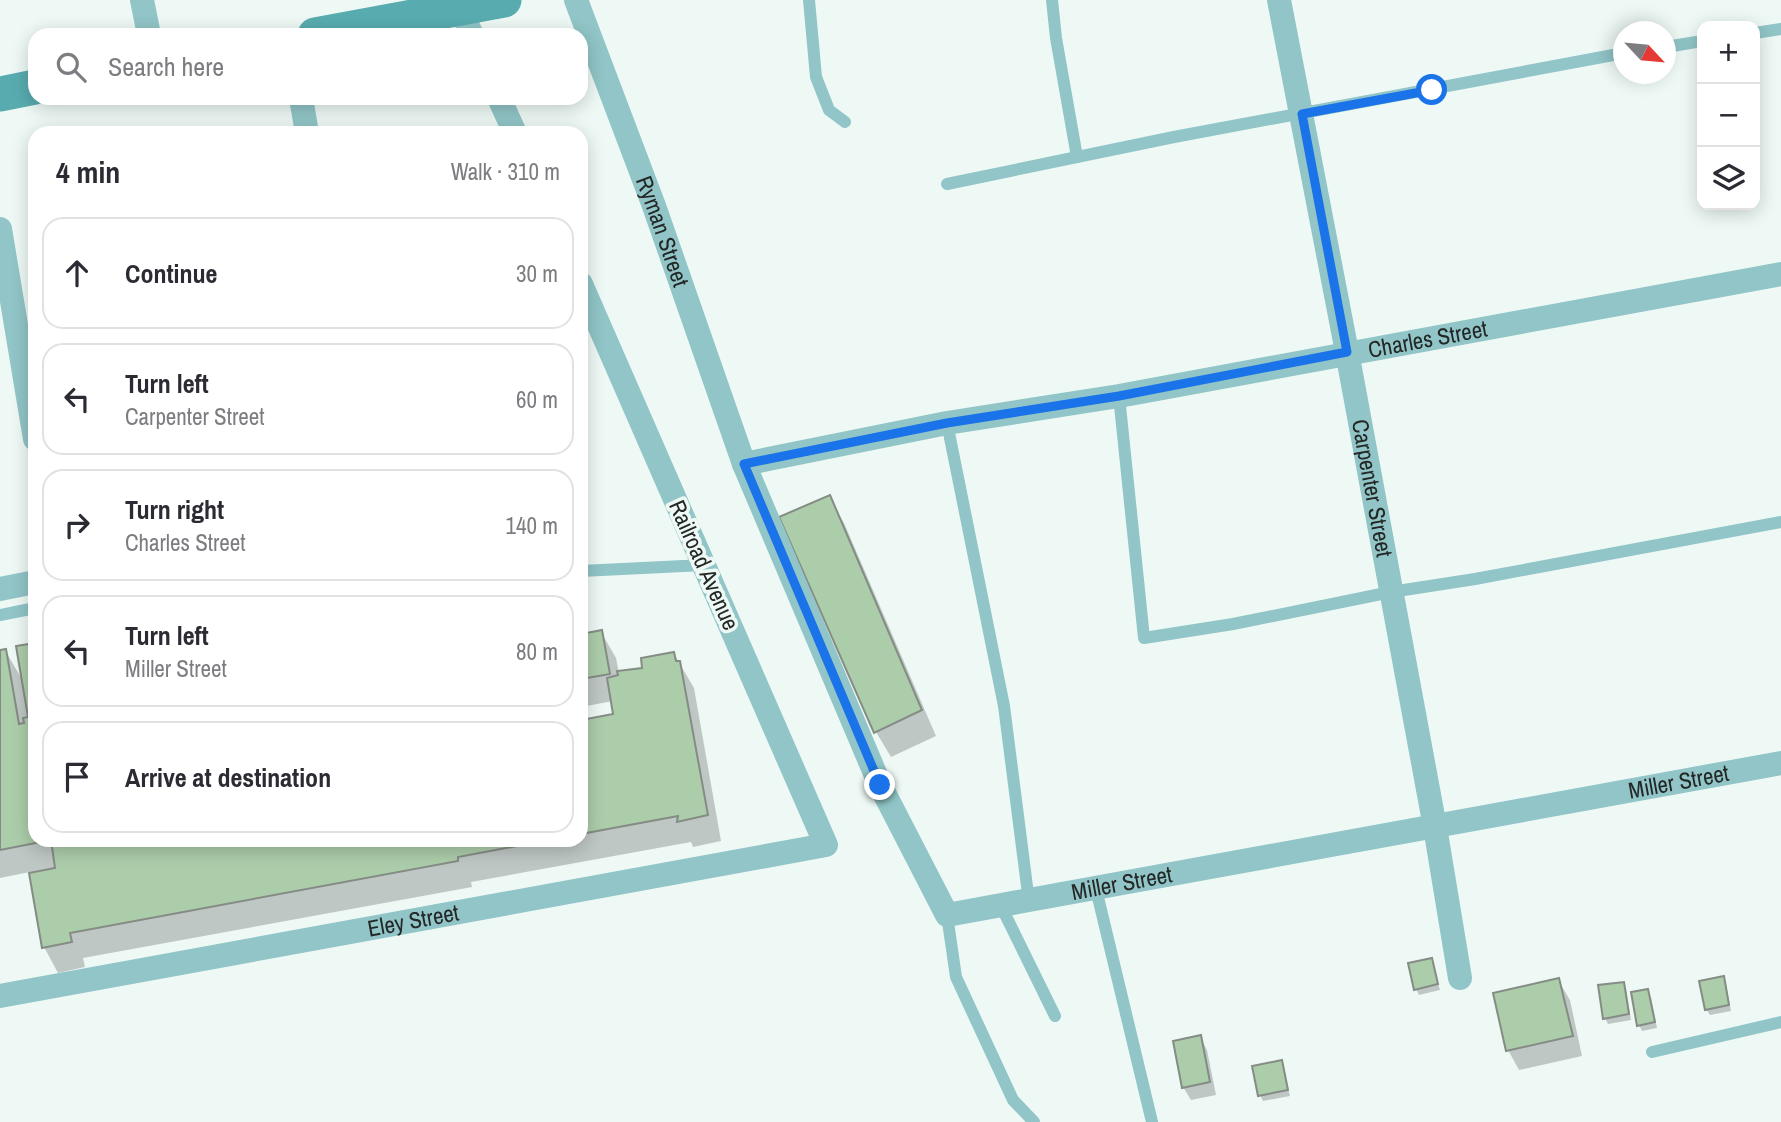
<!DOCTYPE html>
<html lang="en">
<head>
<meta charset="utf-8">
<style>
	body { margin:0; font-family:"Archivo Narrow",sans-serif; background:#f2f2f3; color:#2b2b33 }
	.controls { position:absolute; right:21px; top:21px; display:grid; overflow:hidden; border-radius:14px; box-shadow:0 4px 18px #0003 }
	.controls button { width:63px; height:63px; display:grid; place-items:center; padding:0; border:0; border-bottom:2px solid #e1e1e2; background:#fff; color:#2b2b33; font:35px sans-serif }
	.compass { position:absolute; left:1613px; top:21px; width:63px; height:63px; border-radius:50%; background:#fff; box-shadow:0 4px 18px #0003; rotate:116deg }
	.stop { position:absolute; width:21px; height:21px; margin:-16px; border:5px solid #1a73e8; border-radius:50%; background:#fff }
	.stop.end { background:#1a73e8; border-color:#fff; box-shadow:0 2px 7px #0008 }
	.list { margin:0; padding:0; list-style:none }
	h2 { display:flex; justify-content:space-between; align-items:center; height:91px; margin:0; padding:0 28px; font-size:30px }
	h2 small { font-size:23px; font-weight:400; color:#7c7c81 }
	.list li { display:grid; grid-template-columns:46px 1fr auto; gap:21px; align-items:center; box-sizing:border-box; height:112px; margin:0 14px 14px; padding:0 14px; border:2px solid #e1e1e2; border-radius:21px }
	.list b { display:block; font-size:26px; white-space:nowrap }
	.list p { margin:0; font-size:23px; white-space:nowrap; color:#7c7c81 }
	.list em { font-size:23px; font-style:normal; color:#7c7c81 }
	.icon { flex:none; width:38px; height:38px; fill:none; stroke:currentColor; stroke-width:2; stroke-linecap:round; stroke-linejoin:round }
	.map { position:relative; flex:none; width:1781px; height:1122px; overflow:hidden }
	.search { position:absolute; background:#fff; box-shadow:0 4px 18px #0003; left:28px; top:28px; width:560px; height:77px; display:flex; align-items:center; gap:18px; box-sizing:border-box; padding:0 24px; border-radius:21px; color:#7c7c81; font-size:26px }
	.panel { position:absolute; background:#fff; box-shadow:0 4px 18px #0003; left:28px; top:126px; width:560px; height:721px; border-radius:21px }
	.map>svg:first-child { display:block }
</style>
</head>
<body>
<div class="map">
<svg width="1781" height="1122" viewBox="0 0 1781 1122">
	<rect width="100%" height="100%" fill="#eef9f5"/>
	<g fill="#0003">
		<path d="M829,498L844,523L936,736L891,757L876,732Z"/>
		<path d="M601,632L616,658L619,673L644,669L674,654L694,688L721,841L693,847L691,842L471,882L472,887L83,958L85,967L58,973L44,947L30,872L0,878V652L5,650L23,681L35,644V840H581V721L615,715L613,701L581,707V636Z"/>
		<path d="M1431,960L1440,990L1419,995L1416,989Z"/>
		<path d="M1723,978L1726,984L1731,1011L1710,1015L1706,1009Z"/>
		<path d="M1558,980L1570,1000L1582,1056L1519,1070L1508,1050Z"/>
		<path d="M1623,984L1626,989L1631,1020L1608,1024L1605,1018Z"/>
		<path d="M1647,991L1651,997L1657,1028L1642,1031L1639,1025Z"/>
		<path d="M1200,1037L1207,1050L1216,1095L1191,1100L1183,1087Z"/>
		<path d="M1281,1062L1290,1096L1263,1101L1260,1095Z"/>
	</g>
	<g fill="#accdaa" stroke="#858c85" stroke-width="2">
		<path d="M830,495L922,710L874,733L779,517Z"/>
		<path d="M602,630L610,674L581,679V634Z"/>
		<path d="M35,643V840H51L0,850V650L6,649L19,724L24,723L23,718L28,717L16,646Z"/>
		<path d="M674,652L676,661H680L708,815L677,822L678,816L581,834V720L613,714L607,678L618,675L617,671L642,668L641,658Z"/>
		<path d="M51,840H549L458,857V861L70,933L72,942L42,948L29,873L55,868Z"/>
		<path d="M1432,958L1438,984L1414,990L1408,963Z"/>
		<path d="M1724,976L1729,1005L1705,1010L1699,981Z"/>
		<path d="M1559,978L1573,1036L1506,1051L1493,993Z"/>
		<path d="M1624,982L1629,1014L1603,1019L1598,985Z"/>
		<path d="M1648,989L1655,1022L1637,1026L1631,992Z"/>
		<path d="M1201,1035L1210,1082L1182,1088L1173,1041Z"/>
		<path d="M1282,1060L1288,1090L1258,1096L1252,1066Z"/>
	</g>
	<g fill="none" stroke-linecap="round" stroke-linejoin="round">
		<g stroke="#91c5c7" stroke-width="12">
			<path d="M809,0L816,77L829,110L845,122"/>
			<path d="M1052,0L1056,38L1077,157"/>
			<path d="M1755,33L1781,29"/>
			<path d="M1666,47L1702,41"/>
			<path d="M947,184L1174,137L1624,53"/>
			<path d="M1119,396L1144,638L1233,624L1391,592L1475,579L1781,522"/>
			<path d="M947,423L1004,706L1029,902"/>
			<path d="M581,571L704,565"/>
			<path d="M0,615L35,608"/>
			<path d="M1096,889L1152,1122"/>
			<path d="M1001,906L1055,1016"/>
			<path d="M947,915L956,977L1013,1100L1034,1122"/>
			<path d="M1652,1052L1781,1022"/>
		</g>
		<g stroke="#91c5c7" stroke-width="24">
			<path d="M142,0L149,35"/>
			<path id="s1" d="M576,0L654,206L744,464L880,785L947,915L1781,763"/>
			<path id="s2" d="M1279,0L1347,352L1435,827L1460,978"/>
			<path d="M460,8L472,35"/>
			<path d="M301,98L307,133"/>
			<path d="M499,98L515,133"/>
			<path d="M0,229L35,439"/>
			<path id="s3" d="M744,464L947,423L1119,396L1781,274"/>
			<path d="M0,589L35,582"/>
			<path id="s4" d="M0,996L826,845L581,284"/>
		</g>
		<g stroke="#58acaf" stroke-width="35">
			<path d="M315,35L504,0"/>
			<path d="M0,94L35,87"/>
		</g>
	</g>
	<g fill="none" stroke-linecap="round" stroke-linejoin="round">
		<path stroke="#1a73e8" stroke-width="9" d="M880,785L744,464L947,423L1119,396L1347,352L1302,114L1432,90"/>
	</g>
	<g text-anchor="middle" stroke-width="7" stroke-linejoin="round" paint-order="stroke">
		<g font-size="23" fill="#232726" stroke="#eef9f5">
			<text dy="8" stroke="none"><textPath href="#s1" startOffset="247">Ryman Street</textPath></text>
			<text dy="8" stroke="none"><textPath href="#s3" startOffset="695">Charles Street</textPath></text>
			<text dy="8" stroke="none"><textPath href="#s2" startOffset="497">Carpenter Street</textPath></text>
			<text transform="translate(704 565) rotate(66)" y="8">Railroad Avenue</text>
			<text dy="8" stroke="none"><textPath href="#s1" startOffset="1732">Miller Street</textPath></text>
			<text dy="8" stroke="none"><textPath href="#s1" startOffset="1166">Miller Street</textPath></text>
			<text dy="8" stroke="none"><textPath href="#s4" startOffset="420">Eley Street</textPath></text>
		</g>
	</g>
</svg>
<div class="controls">
<button>+</button>
<button>−</button>
<button><svg class="icon" aria-label="layers" viewBox="0 0 24 24"><path d="M12 4l9 5-9 5-9-5zM3 14l9 5 9-5"/></svg></button>
</div>
<svg class="compass" viewBox="-18 -18 36 36"><path d="M0-13l5 13h-10z" fill="#e53935"/><path d="M0 13l5-13h-10z" fill="#7c7c81"/></svg>
<div class="stop" style="left:1432px;top:90px"></div>
<div class="stop end" style="left:880px;top:785px"></div>
<div class="search"><svg class="icon" aria-label="search" viewBox="0 0 24 24"><circle cx="10" cy="10" r="6"/><path d="M15 15l6 6"/></svg>Search here</div>
<section class="panel">
<h2>4 min<small>Walk · 310 m</small></h2>
<ul class="list">
<li><svg class="icon" aria-label="ahead" viewBox="0 0 24 24"><path d="M12 20V5M6 11l6-6 6 6"/></svg><div><b>Continue</b></div><em>30 m</em></li>
<li><svg class="icon" aria-label="left" viewBox="0 0 24 24"><path d="M17 20v-9H6M10 6l-5 5 5 5"/></svg><div><b>Turn left</b><p>Carpenter Street</p></div><em>60 m</em></li>
<li><svg class="icon" aria-label="right" viewBox="0 0 24 24"><path d="M7 20v-9h11M14 6l5 5-5 5"/></svg><div><b>Turn right</b><p>Charles Street</p></div><em>140 m</em></li>
<li><svg class="icon" aria-label="left" viewBox="0 0 24 24"><path d="M17 20v-9H6M10 6l-5 5 5 5"/></svg><div><b>Turn left</b><p>Miller Street</p></div><em>80 m</em></li>
<li><svg class="icon" aria-label="arrive" viewBox="0 0 24 24"><path d="M6 21V4h12l-3 4 3 4H6"/></svg><div><b>Arrive at destination</b></div></li>
</ul>
</section>
</div>
</body>
</html>
